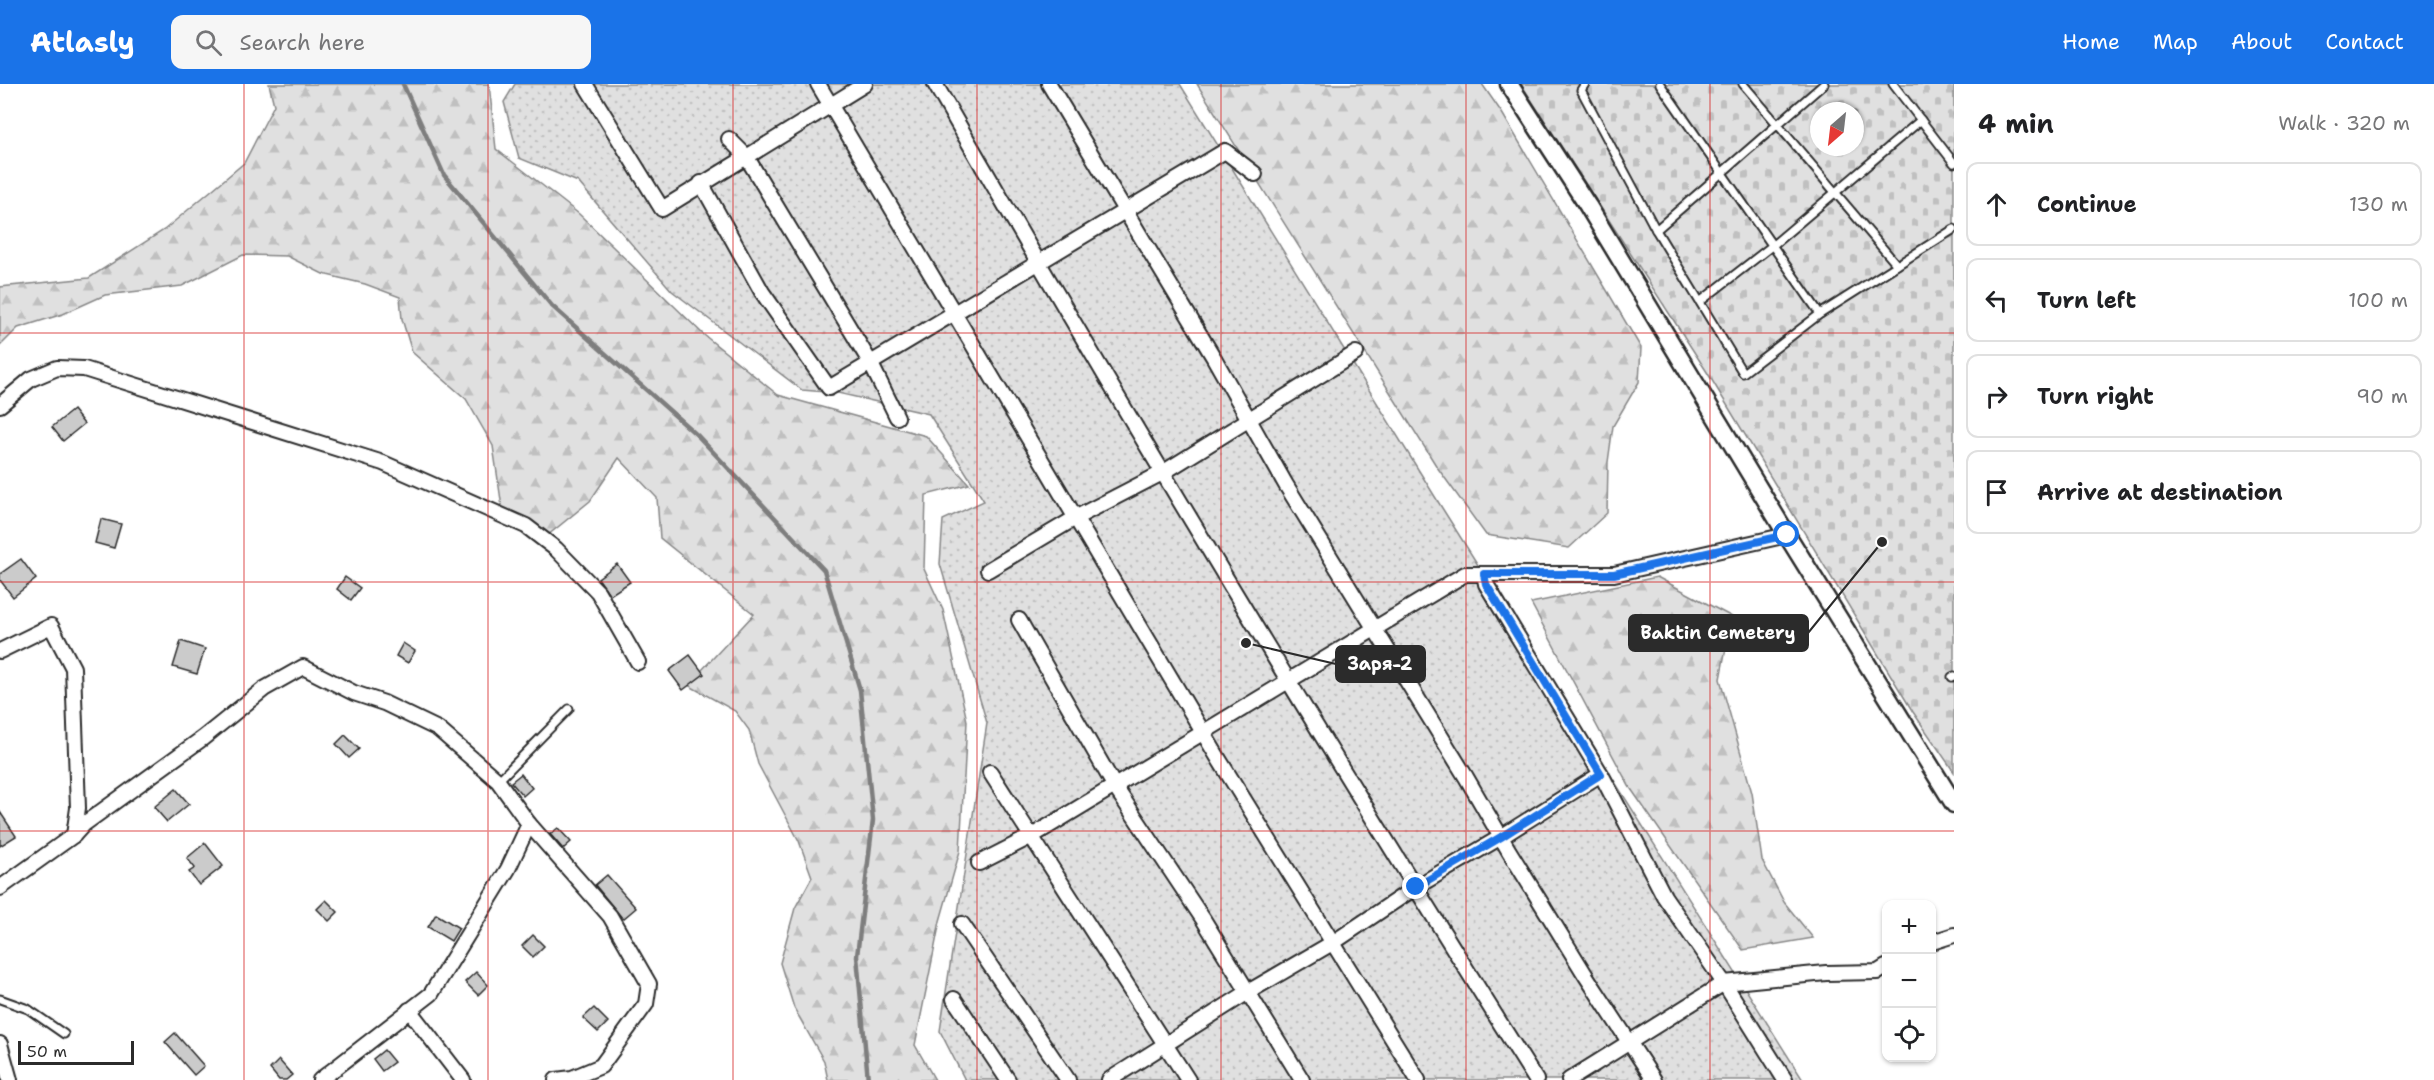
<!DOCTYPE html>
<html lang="en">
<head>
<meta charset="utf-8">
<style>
	body { margin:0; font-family:"Shantell Sans",sans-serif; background:#f6f6f6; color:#202124 }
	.controls { position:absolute; right:18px; bottom:18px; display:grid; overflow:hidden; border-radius:12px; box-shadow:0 2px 4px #0004 }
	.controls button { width:54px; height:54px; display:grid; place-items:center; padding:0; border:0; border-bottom:2px solid #e0e0e0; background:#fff; color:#202124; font:30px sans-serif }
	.compass { position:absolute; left:1810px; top:18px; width:54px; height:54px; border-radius:50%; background:#fff; box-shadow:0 2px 4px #0004; rotate:208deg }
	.scale { position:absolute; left:18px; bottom:15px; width:116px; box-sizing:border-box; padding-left:6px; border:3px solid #2b2b2b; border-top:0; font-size:16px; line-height:21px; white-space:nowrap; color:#2b2b2b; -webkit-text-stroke:4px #fff; paint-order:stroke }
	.stop { position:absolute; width:18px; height:18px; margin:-14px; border:4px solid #1a73e8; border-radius:50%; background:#fff }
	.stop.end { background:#1a73e8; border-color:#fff; box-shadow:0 2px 6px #0008 }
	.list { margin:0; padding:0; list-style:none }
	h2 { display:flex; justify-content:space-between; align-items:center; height:78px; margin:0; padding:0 24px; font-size:26px }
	h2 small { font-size:20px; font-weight:400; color:#757577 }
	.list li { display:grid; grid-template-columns:39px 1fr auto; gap:18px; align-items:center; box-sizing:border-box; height:84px; margin:0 12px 12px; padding:0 12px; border:2px solid #e0e0e0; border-radius:12px }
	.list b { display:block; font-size:22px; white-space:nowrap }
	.list em { font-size:20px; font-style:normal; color:#757577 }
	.icon { flex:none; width:33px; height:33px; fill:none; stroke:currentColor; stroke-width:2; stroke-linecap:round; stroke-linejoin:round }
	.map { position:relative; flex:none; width:1954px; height:996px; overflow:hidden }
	header { display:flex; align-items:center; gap:36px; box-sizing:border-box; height:84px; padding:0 30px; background:#1a73e8; color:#fff }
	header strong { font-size:28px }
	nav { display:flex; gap:33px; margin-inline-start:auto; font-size:21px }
	.search { width:420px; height:54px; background:#f6f6f6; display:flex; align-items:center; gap:15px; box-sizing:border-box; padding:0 21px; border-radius:12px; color:#757577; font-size:22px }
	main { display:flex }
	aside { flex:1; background:#fff }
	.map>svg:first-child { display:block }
</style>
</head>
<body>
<header>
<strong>Atlasly</strong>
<div class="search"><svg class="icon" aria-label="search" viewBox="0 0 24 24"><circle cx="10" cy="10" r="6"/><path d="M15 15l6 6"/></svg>Search here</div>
<nav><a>Home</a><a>Map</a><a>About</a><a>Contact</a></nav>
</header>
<main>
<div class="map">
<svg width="1954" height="996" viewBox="0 0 1954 996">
	<defs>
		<pattern id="forest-firs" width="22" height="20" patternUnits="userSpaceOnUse" patternTransform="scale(1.5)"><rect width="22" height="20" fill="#e0e0e0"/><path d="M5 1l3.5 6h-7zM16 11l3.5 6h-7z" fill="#c0c0c0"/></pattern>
		<pattern id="cemetery-stones" width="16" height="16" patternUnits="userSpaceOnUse" patternTransform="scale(1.5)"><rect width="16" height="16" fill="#e0e0e0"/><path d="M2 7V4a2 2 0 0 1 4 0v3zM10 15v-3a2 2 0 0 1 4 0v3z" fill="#c0c0c0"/></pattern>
		<pattern id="garden-dots" width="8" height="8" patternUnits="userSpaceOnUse" patternTransform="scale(1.5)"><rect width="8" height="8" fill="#e0e0e0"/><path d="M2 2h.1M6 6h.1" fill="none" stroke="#c0c0c0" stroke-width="1.8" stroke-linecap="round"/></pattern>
	</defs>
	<rect width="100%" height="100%" fill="#fff"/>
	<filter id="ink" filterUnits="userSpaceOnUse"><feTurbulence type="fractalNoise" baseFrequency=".0167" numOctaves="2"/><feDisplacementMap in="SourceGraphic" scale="12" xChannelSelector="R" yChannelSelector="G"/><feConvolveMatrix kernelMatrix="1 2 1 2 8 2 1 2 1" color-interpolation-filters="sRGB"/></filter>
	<g filter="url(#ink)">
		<g fill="url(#forest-firs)" stroke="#868686" stroke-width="1.5">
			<path d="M269,0H489L496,65L579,130L704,251L778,311L926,352L969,400L926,411L924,485L943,526L967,637L960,767L940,837L915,961L935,996H828L824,977L794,924L780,879L795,824L812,793L799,757L758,680L749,646L735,627L688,601L754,530L660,454L657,414L619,374L590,417L537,460L502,423L493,362L466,315L412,268L402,235L400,213L365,200L323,190L287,172L243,171L182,202L105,211L63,230L18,244L0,262V203L89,194L164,146L244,79L274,21Z"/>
			<path d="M1197,0H1482L1502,29L1641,264L1639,298L1613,342L1608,378L1607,429L1569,464L1486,451L1437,383Z"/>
			<path d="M1657,493L1732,533L1720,595L1752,709L1762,776L1784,818L1813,854L1743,866L1629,702L1531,519Z"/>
		</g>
		<path fill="url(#cemetery-stones)" stroke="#868686" stroke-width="1.5" fill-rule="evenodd" d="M1521,0H1954V688L1913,628L1707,288ZM1819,27H1855V63H1819Z"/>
		<path fill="url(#garden-dots)" stroke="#868686" stroke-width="1.5" d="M515,0H1180L1442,424L1803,996H965L940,947L987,639L940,480L943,436L984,417L929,330L838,309L802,306L672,207L578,98L519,74L504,18Z"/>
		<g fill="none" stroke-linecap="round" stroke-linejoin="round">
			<path stroke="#7e7e7e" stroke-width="4.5" d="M403,0L444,91L552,222L698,352L824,486L860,606L873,736L857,872L868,996"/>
		</g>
		<g fill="#cbcbcb" stroke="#2b2b2b" stroke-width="1.5">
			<path d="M73,326L84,340L63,357L52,343Z"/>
			<path d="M101,435L121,440L114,464L95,459Z"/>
			<path d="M21,475L36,495L13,513L0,496V490Z"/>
			<path d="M617,480L630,498L610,511L598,494Z"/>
			<path d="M345,493L360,504L351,516L337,505Z"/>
			<path d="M181,557L205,565L197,590L173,583Z"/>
			<path d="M403,559L415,567L408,579L396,572Z"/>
			<path d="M690,571L704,590L683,606L669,587Z"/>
			<path d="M345,651L359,665L349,674L336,660Z"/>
			<path d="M521,690L532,704L523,712L511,698Z"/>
			<path d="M176,705L189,720L167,738L154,723Z"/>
			<path d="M0,728L16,752L0,762Z"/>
			<path d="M558,744L571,758L563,765L550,750Z"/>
			<path d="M205,759L223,782L199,801L189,788L195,784L187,774Z"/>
			<path d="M607,791L636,824L623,835L595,801Z"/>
			<path d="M326,816L338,828L329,837L317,825Z"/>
			<path d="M436,830L459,844L451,857L428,843Z"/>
			<path d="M533,851L544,862L533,873L522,862Z"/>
			<path d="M476,888L488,901L478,911L465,898Z"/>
			<path d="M594,924L608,938L598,948L583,934Z"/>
			<path d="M175,949L204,982L194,991L165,958Z"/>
			<path d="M384,966L394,978L382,987L373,975Z"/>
			<path d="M279,976L292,991L286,996H279L270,985Z"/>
		</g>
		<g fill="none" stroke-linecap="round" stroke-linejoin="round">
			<defs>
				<g id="service">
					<path d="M1585,0L1581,6L1656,146L1743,289L1820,230L1954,145"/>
					<path d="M1660,0L1820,230"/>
					<path d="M1743,0L1897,181"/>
					<path d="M1893,0L1954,79"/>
					<path d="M1656,146L1824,0"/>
					<path d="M1701,217L1773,161L1921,36"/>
					<path d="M1952,593L1954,592"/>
					<path d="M498,697L569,625"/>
					<path d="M0,915L28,925L64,950"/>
				</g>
				<g id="minor">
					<path d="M585,0L662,125L865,0"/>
					<path d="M818,0L1220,677L1418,996"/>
					<path d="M935,0C1128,336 1329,668 1536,996"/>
					<path d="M1049,0L1214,274L1286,401L1466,693L1509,767L1586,892L1654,996"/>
					<path d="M729,55L746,72L870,278L897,333"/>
					<path d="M701,99L762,208L829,304L1225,67L1255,90"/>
					<path d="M0,321L31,295L57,284L84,285L383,379L526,442L556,465L598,508L638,578"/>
					<path d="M988,486L1077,433L1164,388L1356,269"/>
					<path d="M1484,490L1486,500L1601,690L1664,812L1724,899L1785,996"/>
					<path d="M1019,536L1115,703L1203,835L1302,996"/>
					<path d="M0,567L51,542L73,584L78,724L74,751"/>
					<path d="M990,688L1188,996"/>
					<path d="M979,779L1032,752L1465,490H1614L1787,451"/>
					<path d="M0,804L74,751L84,740L203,654L264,605L303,583L354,609L384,619L438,645L498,697L529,740L610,832L649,900L646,920L601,982L572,994L556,996"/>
					<path d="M962,840L1068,996"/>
					<path d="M1932,858L1954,851"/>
					<path d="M954,915L1008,996"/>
					<path d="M409,926L463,996"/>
					<path d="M0,960L10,996"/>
					<path d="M320,996L431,910L508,785L529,740"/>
					<path d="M1109,996L1248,908L1334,858L1416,803L1501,753L1601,690"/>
					<path d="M1569,996L1724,899L1826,889L1878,888L1886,883"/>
				</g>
				<path id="tertiary" d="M1509,0L1588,122L1787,451L1954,720"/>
			</defs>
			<use href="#service" stroke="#2b2b2b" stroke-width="11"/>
			<use href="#minor" stroke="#2b2b2b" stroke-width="18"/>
			<use href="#tertiary" stroke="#2b2b2b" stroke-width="21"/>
			<use href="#service" stroke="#fff" stroke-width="7"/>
			<use href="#minor" stroke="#fff" stroke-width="14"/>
			<use href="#tertiary" stroke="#fff" stroke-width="16"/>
		</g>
	</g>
	<g fill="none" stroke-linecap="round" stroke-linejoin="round" filter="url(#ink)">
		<path stroke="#1a73e8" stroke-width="8" d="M1416,803L1501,753L1601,690L1486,500L1484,490H1614L1787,451"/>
	</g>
	<path fill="none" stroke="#d62828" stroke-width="1.5" stroke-opacity="0.55" d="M244,0V996M488,0V996M733,0V996M977,0V996M1221,0V996M1466,0V996M1710,0V996M0,249H1954M0,498H1954M0,747H1954"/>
	<path fill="none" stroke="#2b2b2b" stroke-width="2" d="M1882 458L1808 549M1246 559L1336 580"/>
	<g fill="#2b2b2b" stroke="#fff" stroke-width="2">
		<circle cx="1882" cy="458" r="6"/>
		<circle cx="1246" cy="559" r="6"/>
	</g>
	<g fill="#2b2b2b" stroke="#2b2b2b" stroke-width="2">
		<rect x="1629" y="531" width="179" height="36" rx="6"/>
		<rect x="1336" y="562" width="89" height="36" rx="6"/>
	</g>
	<g font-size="18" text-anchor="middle" font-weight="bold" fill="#fff">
		<text x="1718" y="555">Baktin Cemetery</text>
		<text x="1380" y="586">Заря-2</text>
	</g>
</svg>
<div class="controls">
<button>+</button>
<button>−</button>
<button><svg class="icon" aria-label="locate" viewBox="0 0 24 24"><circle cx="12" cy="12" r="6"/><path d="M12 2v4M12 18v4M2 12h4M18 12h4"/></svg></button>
</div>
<svg class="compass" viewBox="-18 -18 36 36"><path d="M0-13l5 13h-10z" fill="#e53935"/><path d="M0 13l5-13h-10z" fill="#757577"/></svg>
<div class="scale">50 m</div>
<div class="stop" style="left:1787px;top:451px"></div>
<div class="stop end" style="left:1416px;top:803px"></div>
</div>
<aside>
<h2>4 min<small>Walk · 320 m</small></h2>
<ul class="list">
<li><svg class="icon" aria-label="ahead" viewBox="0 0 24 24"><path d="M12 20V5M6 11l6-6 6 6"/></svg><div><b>Continue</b></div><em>130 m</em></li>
<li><svg class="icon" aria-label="left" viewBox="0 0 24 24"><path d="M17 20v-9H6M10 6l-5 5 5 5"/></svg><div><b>Turn left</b></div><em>100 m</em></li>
<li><svg class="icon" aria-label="right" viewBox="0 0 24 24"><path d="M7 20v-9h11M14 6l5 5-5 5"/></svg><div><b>Turn right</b></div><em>90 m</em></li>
<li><svg class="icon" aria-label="arrive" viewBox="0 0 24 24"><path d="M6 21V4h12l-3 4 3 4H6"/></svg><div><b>Arrive at destination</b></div></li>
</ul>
</aside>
</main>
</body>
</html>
